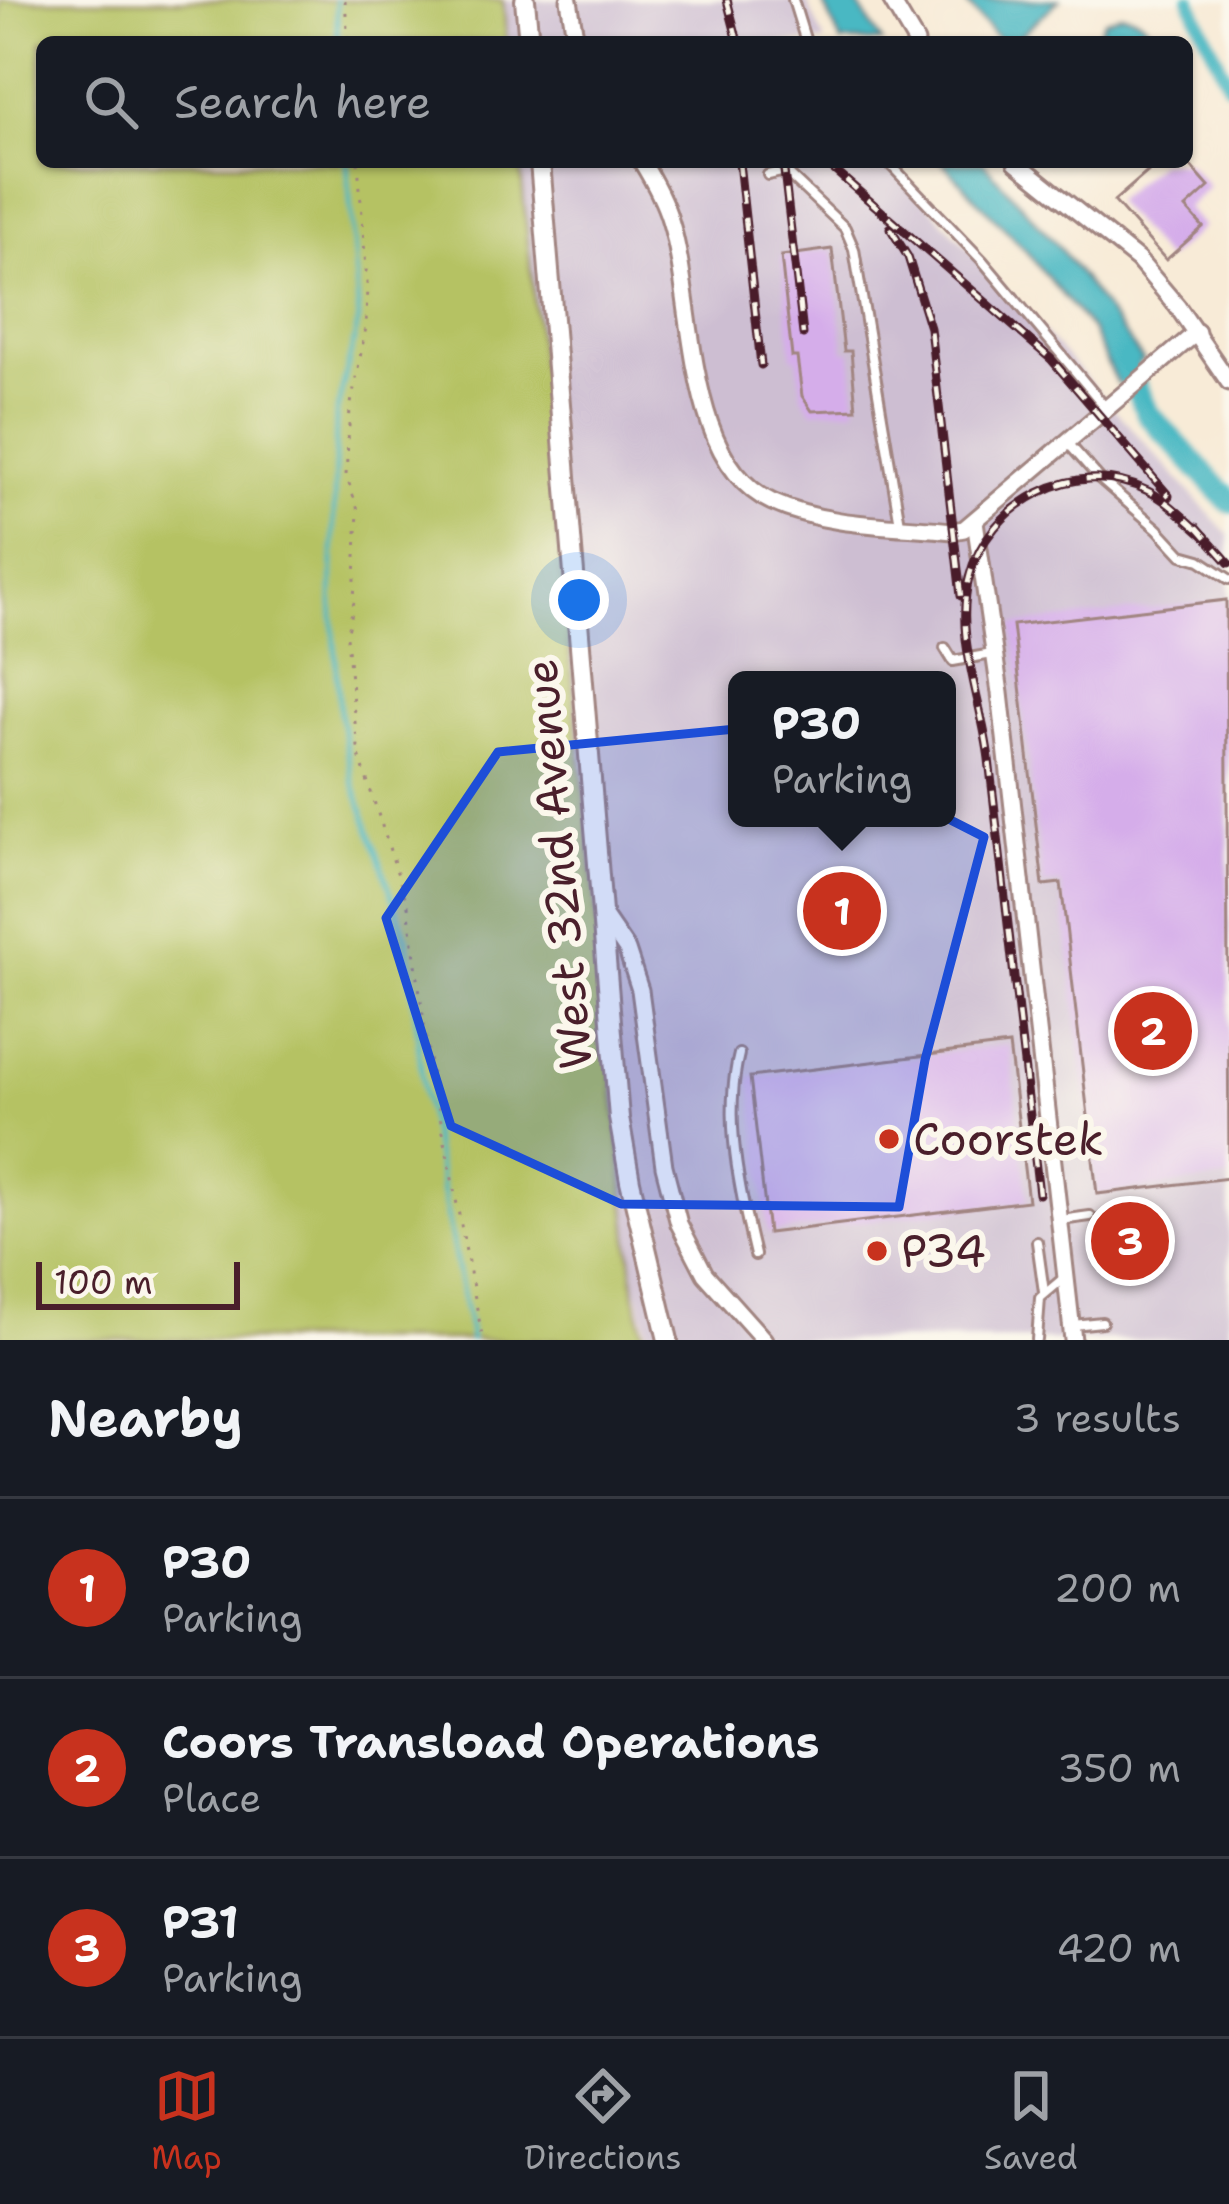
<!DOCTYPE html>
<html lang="en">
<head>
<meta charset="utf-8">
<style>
	body { margin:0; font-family:"Shantell Sans",sans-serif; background:#242831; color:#f1f3f6 }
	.scale { position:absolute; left:36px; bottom:30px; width:204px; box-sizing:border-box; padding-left:12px; border:6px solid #4a1f2b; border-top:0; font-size:33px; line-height:42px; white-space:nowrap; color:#4a1f2b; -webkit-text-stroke:9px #fbf7ec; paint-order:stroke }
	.you { position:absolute; left:579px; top:600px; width:42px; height:42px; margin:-30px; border:9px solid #fff; border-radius:50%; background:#1a73e8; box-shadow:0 0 0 18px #1a73e833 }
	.badge { display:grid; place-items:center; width:78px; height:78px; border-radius:50%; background:#c8321e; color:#fff; font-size:39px; font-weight:700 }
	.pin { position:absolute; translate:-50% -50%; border:6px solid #fff; box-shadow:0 3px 12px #0006 }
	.popup { position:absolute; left:728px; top:671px; width:228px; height:156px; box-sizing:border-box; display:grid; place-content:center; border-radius:18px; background:#171b24; filter:drop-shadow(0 3px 9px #0005); font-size:39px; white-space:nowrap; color:#9ea1a6 }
	.popup b { font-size:45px; color:#f1f3f6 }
	.popup::after { content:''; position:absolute; left:50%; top:100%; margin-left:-24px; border:24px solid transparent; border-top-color:#171b24 }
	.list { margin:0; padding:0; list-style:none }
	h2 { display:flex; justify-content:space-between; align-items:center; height:156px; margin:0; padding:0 48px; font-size:51px }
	h2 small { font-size:39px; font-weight:400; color:#9ea1a6 }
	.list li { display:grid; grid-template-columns:78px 1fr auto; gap:36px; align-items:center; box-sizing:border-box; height:180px; padding:0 48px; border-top:3px solid #363941 }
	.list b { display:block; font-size:45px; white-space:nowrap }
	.list p { margin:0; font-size:39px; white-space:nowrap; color:#9ea1a6 }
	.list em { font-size:39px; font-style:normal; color:#9ea1a6 }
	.icon { flex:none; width:66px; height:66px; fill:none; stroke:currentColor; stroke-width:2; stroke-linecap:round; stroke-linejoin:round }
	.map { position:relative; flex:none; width:1229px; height:1340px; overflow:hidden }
	.search { position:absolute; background:#171b24; box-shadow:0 3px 9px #0004; left:36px; right:36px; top:36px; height:132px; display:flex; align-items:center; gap:30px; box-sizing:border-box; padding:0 42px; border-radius:18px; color:#9ea1a6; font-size:45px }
	.sheet { height:696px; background:#171b24 }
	nav { display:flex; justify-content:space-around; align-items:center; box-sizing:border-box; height:168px; border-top:3px solid #363941; background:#171b24; font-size:33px; color:#9ea1a6 }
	nav a { display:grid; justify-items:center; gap:6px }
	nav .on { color:#c8321e }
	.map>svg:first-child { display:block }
</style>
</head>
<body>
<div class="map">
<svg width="1229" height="1340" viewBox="0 0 1229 1340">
	<rect width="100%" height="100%" fill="#fbf7ec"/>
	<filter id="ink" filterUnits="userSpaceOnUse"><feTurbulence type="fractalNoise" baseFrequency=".00833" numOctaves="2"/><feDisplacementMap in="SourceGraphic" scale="24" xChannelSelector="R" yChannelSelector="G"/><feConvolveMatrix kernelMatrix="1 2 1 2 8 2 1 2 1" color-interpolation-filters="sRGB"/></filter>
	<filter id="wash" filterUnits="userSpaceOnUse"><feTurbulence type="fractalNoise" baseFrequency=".004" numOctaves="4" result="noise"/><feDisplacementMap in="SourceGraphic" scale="48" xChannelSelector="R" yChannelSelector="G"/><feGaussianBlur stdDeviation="2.7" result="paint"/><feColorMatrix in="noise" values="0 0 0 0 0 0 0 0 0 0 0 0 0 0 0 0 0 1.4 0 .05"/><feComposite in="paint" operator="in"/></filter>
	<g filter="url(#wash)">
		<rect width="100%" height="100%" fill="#f8ebd7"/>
		<g fill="#cdbed2" fill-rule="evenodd">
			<path d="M495,0H806L825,42H498Z"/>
			<path d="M507,162H889L1229,535V1340H650L568,1039ZM737,680H947V818H737Z"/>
		</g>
		<path fill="#b5c264" stroke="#807048" stroke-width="3" d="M0,0H503L507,42H42V162H520L635,1295L646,1340H0Z"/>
		<g fill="#4ab8c3" stroke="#4a6c77" stroke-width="3">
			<path d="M822,0H855L882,42H841Z"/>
			<path d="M963,0H1059L1013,42H1001Z"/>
			<path d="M1121,14C1139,15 1150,24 1153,42H1094L1104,21Z"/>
			<path d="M942,162H983L1059,247L1143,360L1117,384L1092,331L1025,250Z"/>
		</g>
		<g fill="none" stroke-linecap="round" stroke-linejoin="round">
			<g stroke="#4ab8c3" stroke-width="4.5">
				<path d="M336,0L338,42"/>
				<path d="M347,162L359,319L336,415L332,603L340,713L352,779L407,939L424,1095L471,1340"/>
			</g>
			<path stroke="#4ab8c3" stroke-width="14" d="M1190,0L1229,85"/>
			<path stroke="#4ab8c3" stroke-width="24" d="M1115,344L1148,414L1229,501"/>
		</g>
		<g id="blocks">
			<g fill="#d5adea">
				<path d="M1159,162H1187L1209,187L1186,208L1203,227L1166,260L1114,201Z"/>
				<path d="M832,249L844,351H851L856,409L812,411L802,396L797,357H792L781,256Z"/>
				<path d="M1226,600L1229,1178L1097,1194L1061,883L1043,885L1013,625Z"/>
				<path d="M1009,1045L1028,1201L768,1233L750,1077Z"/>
			</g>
		</g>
	</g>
	<g filter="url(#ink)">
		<use href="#blocks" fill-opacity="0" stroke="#a18581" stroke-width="3"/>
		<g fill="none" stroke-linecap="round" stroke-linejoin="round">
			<defs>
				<g id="service">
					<path d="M793,0L806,42"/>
					<path d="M888,162L982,260L1106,408"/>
					<path d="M768,175L785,171L845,228L854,249L900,524"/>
					<path d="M1068,443L1099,478L1158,529L1182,555L1200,560L1229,579"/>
					<path d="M945,648L953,661L992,654"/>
					<path d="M739,1054C723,1117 740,1193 755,1255"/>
					<path d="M1061,1220L1090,1216"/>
					<path d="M1037,1242L1044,1292"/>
					<path d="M1073,1325L1102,1322"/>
					<path d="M1037,1340L1040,1298L1065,1277"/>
				</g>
				<g id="minor">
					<path d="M569,0L576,42"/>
					<path d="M891,0L916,42"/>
					<path d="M642,162C653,180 664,199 670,220C696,302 683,461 772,502C826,527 895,525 953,531L964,529L1197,332"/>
					<path d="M1016,162L1138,260L1177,306L1229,382"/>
					<path d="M975,521L1000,693L1073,1340"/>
					<path d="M601,912L627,950L640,990L664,1166L679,1224L705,1274L764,1340"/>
				</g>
				<g id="tertiary">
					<path d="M525,0L529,42"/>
					<path d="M540,162L619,1118L630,1181L668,1340"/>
				</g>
			</defs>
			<use href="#service" stroke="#a18581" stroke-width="14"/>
			<use href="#minor" stroke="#a18581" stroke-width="21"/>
			<use href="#tertiary" stroke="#a18581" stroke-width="24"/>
			<g stroke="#a18581" stroke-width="3" stroke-dasharray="3 9" stroke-linecap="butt">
				<path d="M345,0L348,42"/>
				<path d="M358,162L367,282L366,327L350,409L346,475L358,510L354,601L347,637L354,714L359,755L408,906L429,1059L483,1340"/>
			</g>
			<use href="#service" stroke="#fff" stroke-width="8"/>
			<use href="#minor" stroke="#fff" stroke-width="15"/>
			<use href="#tertiary" stroke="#fff" stroke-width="18"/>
			<defs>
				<g id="rail">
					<path d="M727,0L738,42"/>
					<path d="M739,162L761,365"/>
					<path d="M783,162L803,334"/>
					<path d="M825,162L1051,359L1169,496"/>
					<path d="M890,228L908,257L930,328L961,596"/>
					<path d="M1197,527L1229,563"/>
					<path d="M1039,1194C1022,1049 1006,904 989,759C982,701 954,637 969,578C988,503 1076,455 1148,491C1170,502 1187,521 1205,536"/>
				</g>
			</defs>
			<use href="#rail" stroke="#4a1f2b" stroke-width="9"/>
			<use href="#rail" stroke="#fbf7ec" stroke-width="4.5" stroke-dasharray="14" stroke-linecap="butt"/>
		</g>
	</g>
	<path fill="#1d4ed8" fill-opacity="0.2" stroke="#1d4ed8" stroke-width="9" stroke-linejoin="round" d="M766,726L984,837L925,1060L899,1207L621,1204L451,1126L386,918L498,752Z"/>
	<g fill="#c8321e" stroke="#fbf7ec" stroke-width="4.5">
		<circle cx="889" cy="1139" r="12"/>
		<circle cx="877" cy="1251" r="12"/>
	</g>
	<g text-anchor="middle" stroke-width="12" stroke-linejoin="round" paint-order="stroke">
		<g font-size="45" fill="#4a1f2b" stroke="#fbf7ec">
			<text transform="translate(558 864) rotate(-95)" y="16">West 32nd Avenue</text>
		</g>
		<g font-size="45" fill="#4a1f2b" stroke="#fbf7ec" text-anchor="start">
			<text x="913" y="1155">Coorstek</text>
			<text x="901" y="1267">P34</text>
		</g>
	</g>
</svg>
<div class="scale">100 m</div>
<div class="you"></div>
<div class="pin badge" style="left:842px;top:911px">1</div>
<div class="popup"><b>P30</b>Parking</div>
<div class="pin badge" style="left:1153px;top:1031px">2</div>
<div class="pin badge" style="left:1130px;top:1241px">3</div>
<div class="search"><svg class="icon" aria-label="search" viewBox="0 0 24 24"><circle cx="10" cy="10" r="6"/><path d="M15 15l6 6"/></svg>Search here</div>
</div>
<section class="sheet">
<h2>Nearby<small>3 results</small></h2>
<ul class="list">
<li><span class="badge">1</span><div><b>P30</b><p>Parking</p></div><em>200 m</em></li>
<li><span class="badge">2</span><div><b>Coors Transload Operations</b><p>Place</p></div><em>350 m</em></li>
<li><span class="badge">3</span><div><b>P31</b><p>Parking</p></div><em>420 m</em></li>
</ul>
</section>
<nav>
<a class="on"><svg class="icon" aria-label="map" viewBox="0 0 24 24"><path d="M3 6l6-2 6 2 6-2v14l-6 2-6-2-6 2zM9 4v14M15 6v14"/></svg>Map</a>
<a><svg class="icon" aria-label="directions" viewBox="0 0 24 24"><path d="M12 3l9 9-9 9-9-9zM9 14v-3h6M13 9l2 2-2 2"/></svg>Directions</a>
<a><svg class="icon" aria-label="saved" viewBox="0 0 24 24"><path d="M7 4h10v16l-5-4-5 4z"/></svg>Saved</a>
</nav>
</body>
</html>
